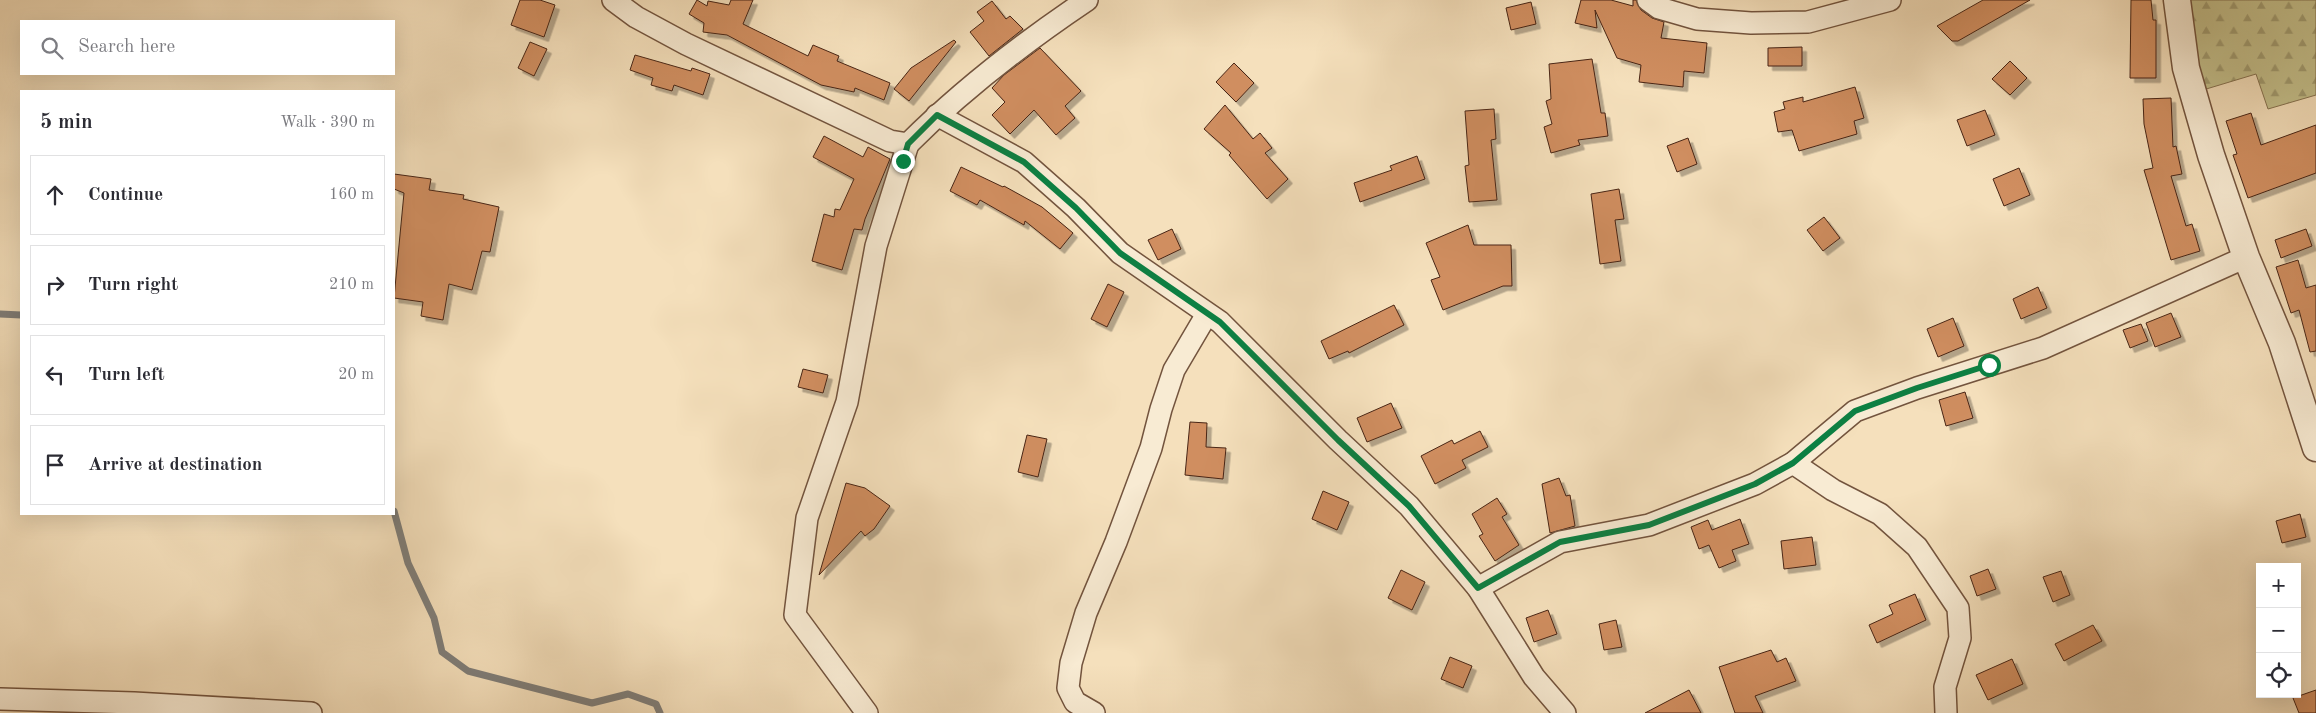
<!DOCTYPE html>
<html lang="en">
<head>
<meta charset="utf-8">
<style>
	body { margin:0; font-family:"Old Standard TT",serif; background:#f7f7f7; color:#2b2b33 }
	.controls { position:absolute; right:15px; bottom:15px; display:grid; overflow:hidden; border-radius:0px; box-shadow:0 5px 20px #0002 }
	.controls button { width:45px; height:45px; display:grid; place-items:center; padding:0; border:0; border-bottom:1px solid #e1e1e2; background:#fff; color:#2b2b33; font:25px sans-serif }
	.stop { position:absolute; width:15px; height:15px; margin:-11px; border:4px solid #0b8043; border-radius:50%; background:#fff }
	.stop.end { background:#0b8043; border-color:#fff; box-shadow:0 1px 5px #0008 }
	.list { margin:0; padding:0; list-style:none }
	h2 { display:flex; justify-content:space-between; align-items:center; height:65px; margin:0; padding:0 20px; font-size:21px }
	h2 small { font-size:16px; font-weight:400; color:#7c7c81 }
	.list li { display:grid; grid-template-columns:32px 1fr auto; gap:15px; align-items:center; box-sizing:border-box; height:80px; margin:0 10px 10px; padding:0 10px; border:1px solid #e1e1e2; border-radius:0px }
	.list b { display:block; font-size:19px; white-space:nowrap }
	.list em { font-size:16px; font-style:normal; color:#7c7c81 }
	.icon { flex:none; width:28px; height:28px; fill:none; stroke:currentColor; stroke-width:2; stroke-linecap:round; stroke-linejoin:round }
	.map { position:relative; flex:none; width:2316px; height:713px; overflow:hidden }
	.search { position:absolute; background:#fff; box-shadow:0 5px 20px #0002; left:20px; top:20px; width:375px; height:55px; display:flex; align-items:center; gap:12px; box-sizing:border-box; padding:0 18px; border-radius:0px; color:#7c7c81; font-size:19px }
	.panel { position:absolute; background:#fff; box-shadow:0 5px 20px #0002; left:20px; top:90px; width:375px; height:425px; border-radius:0px }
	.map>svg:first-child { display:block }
</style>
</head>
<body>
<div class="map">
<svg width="2316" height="713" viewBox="0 0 2316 713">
	<defs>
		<pattern id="forest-firs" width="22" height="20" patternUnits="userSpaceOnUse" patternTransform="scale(1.25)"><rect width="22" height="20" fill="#c4c08c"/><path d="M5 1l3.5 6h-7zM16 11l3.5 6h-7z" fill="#a19c71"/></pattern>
		<filter id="shadow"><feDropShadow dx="4.5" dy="4.5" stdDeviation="0" flood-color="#0004"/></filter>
	</defs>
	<rect width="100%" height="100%" fill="#f5e0bc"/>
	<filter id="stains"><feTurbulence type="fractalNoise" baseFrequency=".004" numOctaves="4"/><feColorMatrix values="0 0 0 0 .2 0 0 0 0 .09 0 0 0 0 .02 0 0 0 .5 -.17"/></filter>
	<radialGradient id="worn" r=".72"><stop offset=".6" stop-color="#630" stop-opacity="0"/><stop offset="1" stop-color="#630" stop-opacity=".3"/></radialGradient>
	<path fill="url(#forest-firs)" stroke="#867250" d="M2177,0H2316V95L2268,109L2256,74L2193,93Z"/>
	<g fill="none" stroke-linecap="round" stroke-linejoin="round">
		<g stroke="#7f7e79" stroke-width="7">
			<path d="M0,314L21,315"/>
			<path d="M394,511L408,563L434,618L442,652L468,671L592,703L628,694L656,704L660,713"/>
		</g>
	</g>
	<g fill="#d08e61" stroke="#482514" filter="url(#shadow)">
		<path d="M520,0H540L555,5L544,37L511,25Z"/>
		<path d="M697,0L707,6L708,1L729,5L731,0H753L743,24L808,56L813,45L839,56L837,61L890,83L884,100L855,88L854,92L821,85L727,35L703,32L704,23L689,14Z"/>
		<path d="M1581,0H1611L1633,6V0H1636L1641,10L1652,18L1664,22L1661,38L1707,43L1704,73L1684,71L1683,87L1639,82L1641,65L1617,58L1595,10L1597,28L1575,23Z"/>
		<path d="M1983,0H2030L1958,41H1952L1937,26Z"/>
		<path d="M2131,0H2151L2153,20H2156V78H2130Z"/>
		<path d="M992,1L1006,19L1010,16L1023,29L989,56L970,32L984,21L977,12Z"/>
		<path d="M1531,2L1536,24L1511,30L1506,8Z"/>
		<path d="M954,40L956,42L909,101L894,89L911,68Z"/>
		<path d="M530,42L547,49L534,76L518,68Z"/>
		<path d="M1802,47V66H1768V48Z"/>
		<path d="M1040,48L1081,91L1065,106L1075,118L1056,135L1034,110L1010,134L992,115L1005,102L992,88L1004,75Z"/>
		<path d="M635,55L691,71L692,68L710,74L703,95L674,85L672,91L651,85L653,78L630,70Z"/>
		<path d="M1592,59L1601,113H1605L1608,136L1578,140L1580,145L1551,153L1544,127L1552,124L1546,101L1551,99L1549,64Z"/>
		<path d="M2010,61L2027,78L2010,95L1992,79Z"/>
		<path d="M1234,63L1254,83L1236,102L1216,82Z"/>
		<path d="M1855,87L1864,118L1854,121L1857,134L1799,151L1792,130L1778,132L1774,112L1785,109L1783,102L1803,97V102Z"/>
		<path d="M2171,98L2173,147L2176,146L2182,174L2171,176L2186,226L2192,224L2200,251L2171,260L2144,170L2153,168L2144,124L2143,99Z"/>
		<path d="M1225,105L1253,139L1260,133L1272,148L1265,153L1288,179L1267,199L1229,155L1231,153L1204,129Z"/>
		<path d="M1494,109L1496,139L1491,140L1497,200L1469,202L1465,166L1469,165L1465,111Z"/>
		<path d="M1985,110L1995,135L1967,146L1957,120Z"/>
		<path d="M2251,113L2261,145L2316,125V173L2248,198L2233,155L2237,154L2226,121Z"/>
		<path d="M824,136L863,157L868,147L890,159L865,219L862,230L854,229L842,270L812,261L824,214L834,217L835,209L840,210L854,179L813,157Z"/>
		<path d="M1688,138L1697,164L1677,172L1667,146Z"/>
		<path d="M1417,156L1425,179L1360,202L1354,183L1392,170L1390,166Z"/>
		<path d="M961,167L1003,187L1004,186L1042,207L1073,233L1060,249L1025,221L1024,225L980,200L977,205L950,191Z"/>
		<path d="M2019,168L2030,195L2004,206L1993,179Z"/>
		<path d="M394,174L431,179L429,190L464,195L463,199L499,207L490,252L482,251L472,290L449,284L443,320L421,316L423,302L394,298L404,193L394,189Z"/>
		<path d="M1619,189L1624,219L1615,220L1621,261L1600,264L1591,194Z"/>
		<path d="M1824,217L1840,238L1823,251L1807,230Z"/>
		<path d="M1468,225L1474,245H1511L1512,286H1503L1443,310L1431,280L1440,277L1426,243Z"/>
		<path d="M1172,229L1181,249L1158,260L1148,240Z"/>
		<path d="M2306,229L2312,246L2281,258L2275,240Z"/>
		<path d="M2298,260L2306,288L2316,285V351L2310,352L2299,310L2291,313L2276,267Z"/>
		<path d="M1108,284L1124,292L1107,327L1091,319Z"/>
		<path d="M2038,287L2047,308L2021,319L2013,299Z"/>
		<path d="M1394,305L1404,325L1349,353L1348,351L1329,359L1321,341Z"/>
		<path d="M2171,313L2181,337L2155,347L2146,323Z"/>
		<path d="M1953,318L1964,346L1938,357L1927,329Z"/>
		<path d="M2141,324L2148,341L2130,348L2123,330Z"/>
		<path d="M803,369L828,375L823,393L798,387Z"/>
		<path d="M1965,392L1973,418L1946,426L1939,400Z"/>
		<path d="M1391,403L1402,428L1367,442L1357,418Z"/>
		<path d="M1190,422L1207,423L1206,447L1226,448L1223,479L1185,475Z"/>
		<path d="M1480,431L1488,447L1462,460L1466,468L1435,484L1421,456L1452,440L1454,444Z"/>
		<path d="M1027,435L1047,439L1038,477L1018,472Z"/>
		<path d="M1559,478L1566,496L1570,495L1575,526L1550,533L1542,484Z"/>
		<path d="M846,483L865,488L890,506L874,529L865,536L861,531L819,575Z"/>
		<path d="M1323,491L1349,502L1337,530L1312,519Z"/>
		<path d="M1497,498L1507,514L1502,517L1519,545L1495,561L1479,536L1483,534L1472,514Z"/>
		<path d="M2300,514L2306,537L2282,543L2276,521Z"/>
		<path d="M1740,519L1749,544L1732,550L1736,561L1719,568L1709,545L1699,549L1691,527L1708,520L1712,530Z"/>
		<path d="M1812,537L1816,565L1784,569L1781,541Z"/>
		<path d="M1988,569L1996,589L1977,596L1970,576Z"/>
		<path d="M1401,570L1425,582L1412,610L1388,598Z"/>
		<path d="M2061,571L2070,595L2053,602L2043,577Z"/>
		<path d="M1915,594L1926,620L1877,643L1869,625L1893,614L1889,605Z"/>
		<path d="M1548,610L1557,634L1534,642L1526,618Z"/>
		<path d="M1616,620L1622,647L1604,650L1599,624Z"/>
		<path d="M2093,625L2102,641L2064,661L2055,644Z"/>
		<path d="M1771,650L1777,662L1786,658L1796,681L1755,696L1763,713H1735L1719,667Z"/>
		<path d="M1450,657L1472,666L1463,688L1441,679Z"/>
		<path d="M2012,659L2023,684L1988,700L1976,675Z"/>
		<path d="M1689,690L1701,713H1645Z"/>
		<path d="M2316,690V713H2299L2293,698Z"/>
	</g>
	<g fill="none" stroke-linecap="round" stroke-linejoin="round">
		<defs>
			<g id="minor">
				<path d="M613,0L636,17L686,44L890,141L908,144C963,89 1023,43 1087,0"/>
				<path d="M1648,0L1659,8L1697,19L1751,23L1808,22L1890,0"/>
				<path d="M937,115L1024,162L1076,208L1120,253L1220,322L1338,440L1409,506L1478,588L1534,677L1565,713"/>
				<path d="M1793,463L1833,490L1880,514L1917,547L1958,608L1960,638L1945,687L1946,713"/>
				<path d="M1478,588L1560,542L1649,525L1755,484L1793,463L1855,411L1917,388L2043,348L2246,257"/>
				<path d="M0,699L134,703L311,713"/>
				<path d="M867,713L795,615L807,518L847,402L876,246L908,144"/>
				<path d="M1094,713L1075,702L1068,688L1071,663L1086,613L1116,542L1151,448L1161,409L1174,370L1207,314"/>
			</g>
			<path id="tertiary" d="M2177,0L2186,68L2211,155L2246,257L2282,343L2316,448"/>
		</defs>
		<use href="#minor" stroke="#73543e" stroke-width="24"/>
		<use href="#tertiary" stroke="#73543e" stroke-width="29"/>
		<use href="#minor" stroke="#f8ebd3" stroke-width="21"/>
		<use href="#tertiary" stroke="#f8ebd3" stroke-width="26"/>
	</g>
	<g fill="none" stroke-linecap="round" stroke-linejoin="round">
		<path stroke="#0b8043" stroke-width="6" d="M903,161L908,144L937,115L1024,162L1076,208L1120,253L1220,322L1338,440L1409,506L1478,588L1560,542L1649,525L1755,484L1793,463L1855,411L1917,388L1989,365"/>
	</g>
	<rect width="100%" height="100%" filter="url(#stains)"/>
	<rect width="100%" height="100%" fill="url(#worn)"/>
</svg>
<div class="controls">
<button>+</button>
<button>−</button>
<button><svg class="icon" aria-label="locate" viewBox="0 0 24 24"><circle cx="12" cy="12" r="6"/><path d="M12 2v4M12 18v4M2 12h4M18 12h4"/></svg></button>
</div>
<div class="stop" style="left:1989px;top:365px"></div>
<div class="stop end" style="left:903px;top:161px"></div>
<div class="search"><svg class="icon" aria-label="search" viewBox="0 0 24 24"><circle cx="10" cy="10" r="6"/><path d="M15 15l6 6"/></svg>Search here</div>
<section class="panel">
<h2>5 min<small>Walk · 390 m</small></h2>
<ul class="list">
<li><svg class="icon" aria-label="ahead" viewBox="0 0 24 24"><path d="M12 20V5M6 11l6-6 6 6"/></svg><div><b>Continue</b></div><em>160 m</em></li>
<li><svg class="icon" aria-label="right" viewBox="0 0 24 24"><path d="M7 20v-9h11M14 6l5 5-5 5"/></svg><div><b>Turn right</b></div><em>210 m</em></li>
<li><svg class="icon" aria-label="left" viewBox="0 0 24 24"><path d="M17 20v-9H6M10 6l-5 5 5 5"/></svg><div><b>Turn left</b></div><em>20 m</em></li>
<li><svg class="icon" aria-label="arrive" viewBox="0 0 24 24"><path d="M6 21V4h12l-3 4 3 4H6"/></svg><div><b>Arrive at destination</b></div></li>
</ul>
</section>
</div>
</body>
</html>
